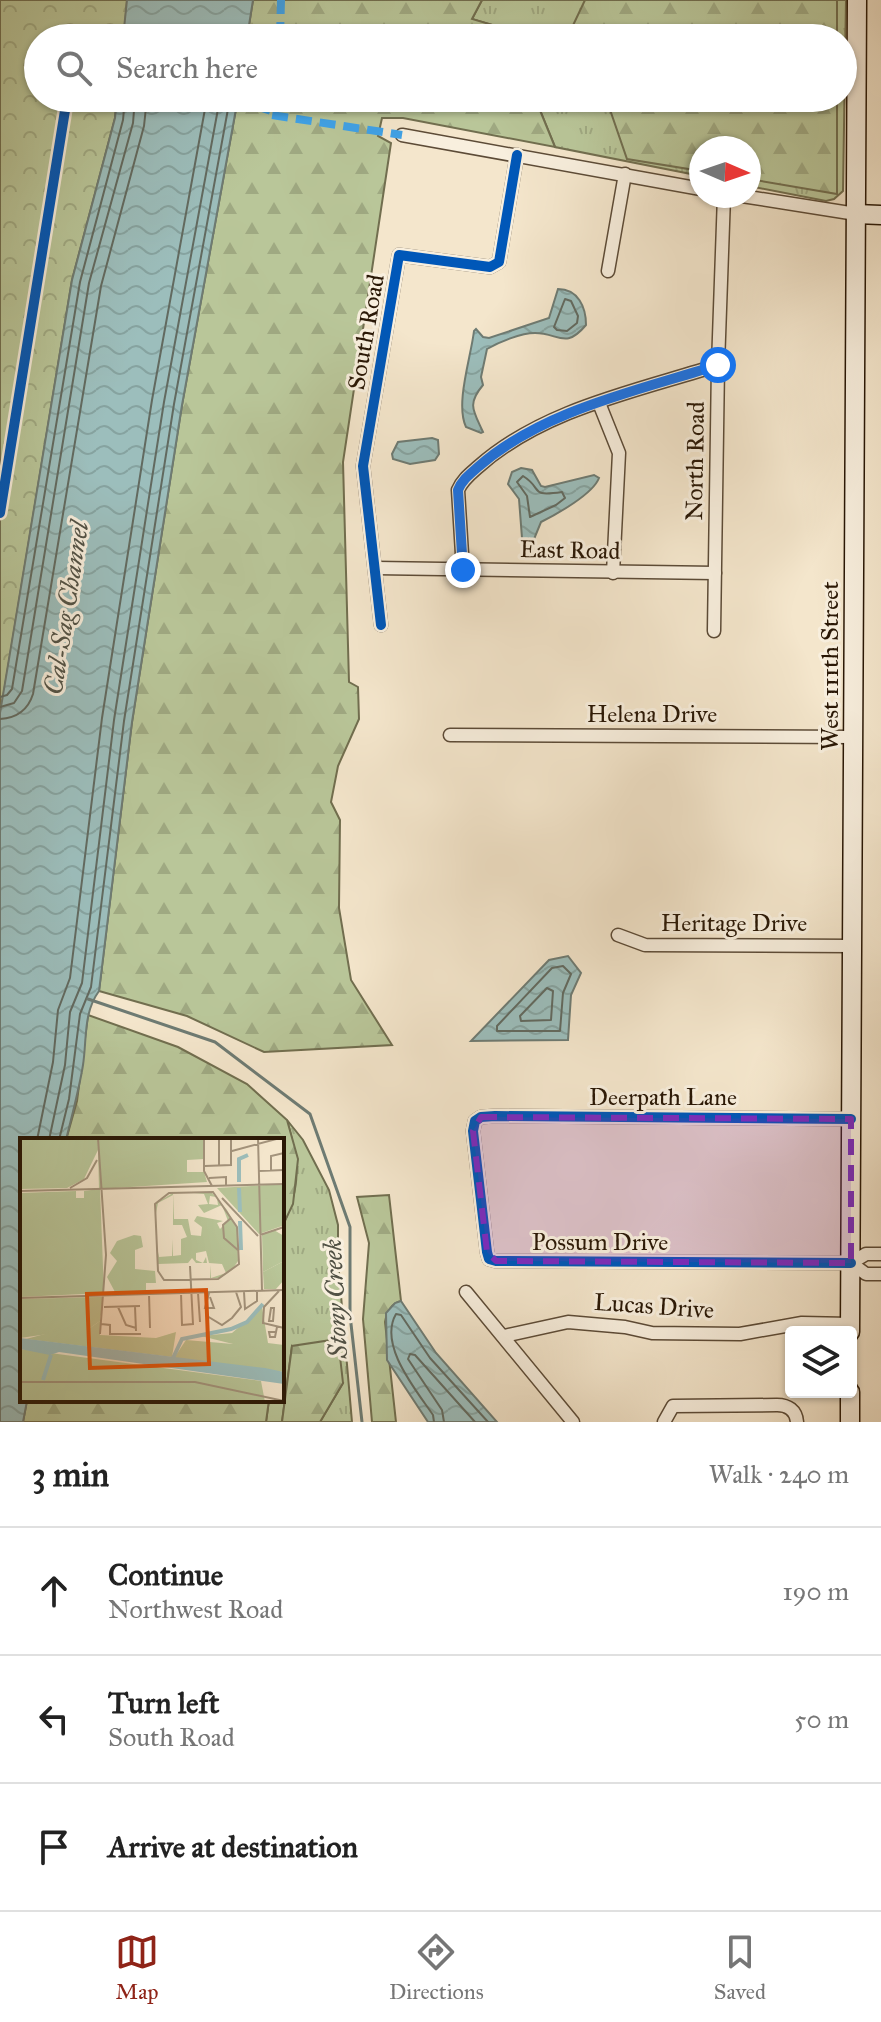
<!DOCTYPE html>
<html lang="en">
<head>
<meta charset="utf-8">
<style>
	body { margin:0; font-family:"IM FELL Great Primer",serif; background:#f2f2f2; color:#222 }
	.controls { position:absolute; right:24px; bottom:24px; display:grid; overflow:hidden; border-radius:8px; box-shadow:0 2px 6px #0004 }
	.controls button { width:72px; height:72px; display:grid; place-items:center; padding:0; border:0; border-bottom:2px solid #e0e0e0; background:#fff; color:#222; font:40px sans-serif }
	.compass { position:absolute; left:689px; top:136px; width:72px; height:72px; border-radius:50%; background:#fff; box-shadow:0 2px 6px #0004; rotate:92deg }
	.stop { position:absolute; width:24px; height:24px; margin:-18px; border:6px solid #1a73e8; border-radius:50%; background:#fff }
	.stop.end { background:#1a73e8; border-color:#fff; box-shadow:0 2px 8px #0008 }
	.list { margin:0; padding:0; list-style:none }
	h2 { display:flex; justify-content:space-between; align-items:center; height:104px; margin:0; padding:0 32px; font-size:34px }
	h2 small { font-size:26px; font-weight:400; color:#767676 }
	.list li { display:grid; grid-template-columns:52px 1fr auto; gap:24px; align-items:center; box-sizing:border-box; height:128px; padding:0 32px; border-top:2px solid #e0e0e0 }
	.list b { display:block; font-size:30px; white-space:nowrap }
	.list p { margin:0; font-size:26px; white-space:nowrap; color:#767676 }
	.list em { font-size:26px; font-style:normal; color:#767676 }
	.icon { flex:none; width:44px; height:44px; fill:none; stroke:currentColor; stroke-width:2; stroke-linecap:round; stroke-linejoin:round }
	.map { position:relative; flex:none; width:881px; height:1422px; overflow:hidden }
	.search { position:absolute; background:#fff; box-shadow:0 2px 6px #0004; left:24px; right:24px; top:24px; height:88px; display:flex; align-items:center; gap:20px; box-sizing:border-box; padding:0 28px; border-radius:44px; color:#767676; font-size:30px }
	.sheet { height:488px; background:#fff }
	nav { display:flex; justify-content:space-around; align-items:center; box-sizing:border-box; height:112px; border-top:2px solid #e0e0e0; background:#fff; font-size:22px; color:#767676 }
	nav a { display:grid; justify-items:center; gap:4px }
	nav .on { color:#8f2418 }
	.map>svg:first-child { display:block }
</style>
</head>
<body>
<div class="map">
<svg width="881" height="1422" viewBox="0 0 881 1422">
	<defs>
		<pattern id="grass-tufts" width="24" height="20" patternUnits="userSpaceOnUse" patternTransform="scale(2)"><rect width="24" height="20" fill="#b9c699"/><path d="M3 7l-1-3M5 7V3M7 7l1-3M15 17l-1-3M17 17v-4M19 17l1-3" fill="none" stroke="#9fa982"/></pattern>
		<pattern id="forest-firs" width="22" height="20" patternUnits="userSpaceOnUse" patternTransform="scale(2)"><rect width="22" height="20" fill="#b9c699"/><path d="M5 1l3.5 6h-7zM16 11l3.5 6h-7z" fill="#9fa982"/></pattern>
		<pattern id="park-crowns" width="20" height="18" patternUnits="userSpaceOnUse" patternTransform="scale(2)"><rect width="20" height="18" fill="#b9c699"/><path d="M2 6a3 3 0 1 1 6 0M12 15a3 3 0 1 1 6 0" fill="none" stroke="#9fa982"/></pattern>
		<pattern id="water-waves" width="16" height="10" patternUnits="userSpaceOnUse" patternTransform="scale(2)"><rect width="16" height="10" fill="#9cbebc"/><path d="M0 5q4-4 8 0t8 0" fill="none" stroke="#86a3a0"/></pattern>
	</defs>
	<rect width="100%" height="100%" fill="#f4e6cc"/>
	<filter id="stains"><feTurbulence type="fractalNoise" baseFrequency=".0025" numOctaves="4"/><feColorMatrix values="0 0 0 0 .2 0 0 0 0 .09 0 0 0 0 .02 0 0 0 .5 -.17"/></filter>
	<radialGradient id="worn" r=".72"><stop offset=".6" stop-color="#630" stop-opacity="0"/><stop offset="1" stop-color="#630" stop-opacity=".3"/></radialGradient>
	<g fill="url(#grass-tufts)" stroke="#716e4f" stroke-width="2">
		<path d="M482,0H846L843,191L834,199L826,201L749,186V148H701V176L555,147L535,98H843V38H510L506,29L472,19Z"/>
		<path d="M287,1120L303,1140L329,1190L338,1225V1261L352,1422H320L343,1383L292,1346L282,1422H266L269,1400H282V1227C302,1185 299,1163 287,1120Z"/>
	</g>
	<g fill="url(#forest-firs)" stroke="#716e4f" stroke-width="2">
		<path d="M253,0H482L472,19L506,29L510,38H247Z"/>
		<path d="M585,0H837V38H567Z"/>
		<path d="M238,98H535L555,147L403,118H382L378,136L391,143L343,462L349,682L358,687L359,719L338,766L331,802L340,820L339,908L351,980L392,1045L264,1052L187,1016L99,991L132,722L182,405Z"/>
		<path d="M606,98H837V194L749,179V148H701V171L627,159Z"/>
		<path d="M88,1015L178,1047L247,1084L287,1120L298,1159L293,1204L282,1227V1140H66L77,1101Z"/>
		<path d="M389,1195L401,1301C391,1304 387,1311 385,1322L396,1422H372L363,1319L369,1243L357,1197Z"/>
		<path d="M338,1339L343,1383L320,1422H282L292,1346Z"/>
		<path d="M27,1400H269L266,1422H23Z"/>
	</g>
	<path fill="url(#park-crowns)" stroke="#716e4f" stroke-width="2" d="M0,0H127L124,38H38V98H117L115,118L72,280L0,716Z"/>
	<g fill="url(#water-waves)" stroke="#6e7b73" stroke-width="2">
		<path d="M127,0H253L247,38H123Z"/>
		<path d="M117,98H238L182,405L132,722L99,991C83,1013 87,1039 83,1065C79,1090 72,1115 66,1140H22V1400L27,1401L23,1422H0V713L72,280L115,118Z"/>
		<path d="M558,289C578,289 586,307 586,325C565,350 559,333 535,333C521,333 499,342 487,349L481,377L483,385C467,404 473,410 483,432L481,433L466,427C455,404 471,357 474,331L476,329L483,337L489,338L549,318Z"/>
		<path d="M432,438L438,440L439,454L435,460L410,464L393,459L392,454L398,442Z"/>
		<path d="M521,468L532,470L541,486L545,487L594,475L599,478C593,494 557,514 541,522L532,544L525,542L522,538L519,499L508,484L512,472Z"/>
		<path d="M568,956L581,973L571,995L568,1040L471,1041L549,960Z"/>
		<path d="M401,1301L436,1353L497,1422H428L387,1360L386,1313L395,1303Z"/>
	</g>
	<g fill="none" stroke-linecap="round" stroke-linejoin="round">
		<g stroke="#626a60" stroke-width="2">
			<path d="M565,299L571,301L578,316L577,323L567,331L557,330L554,327Z"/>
			<path d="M523,476C544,489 528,497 562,492L565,498L556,505L530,517L527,496L517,482Z"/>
			<path d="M0,697L7,695L12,689L80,282L123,120L125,98"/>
			<path d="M0,707L14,703L22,691L89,283L133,123L135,98"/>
			<path d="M0,719C17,718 28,710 33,694L101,286L144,126L147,98"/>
			<path d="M563,966L571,974L563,993L560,1031H497V1026L552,968Z"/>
			<path d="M547,988L553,991L551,1020L521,1021L520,1016Z"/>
			<path d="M37,1140L53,1062L58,1010L70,978L102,718L152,400L207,98"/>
			<path d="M49,1140L65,1065L70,1012L82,983L114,720L164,402L220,98"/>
			<path d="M59,1140L69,1099L80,1014L91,987L124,721L174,404L230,98"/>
			<path d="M434,1422L433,1415C416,1390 378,1345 396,1314L401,1315L430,1358L488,1422"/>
			<path d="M444,1422L442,1410L408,1359L410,1354L415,1355L475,1422"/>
		</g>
		<path stroke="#6e7b73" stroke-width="3" d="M88,999L215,1042L310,1114L350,1227V1315L362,1422"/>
		<defs>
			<g id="street">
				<path d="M402,135L701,189"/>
				<path d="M742,196L856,214"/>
				<path d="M608,271L625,174"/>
				<path d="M599,403L619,453L613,573"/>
				<path d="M376,568L715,573"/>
				<path d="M463,570L458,490C462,480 470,474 478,467C543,409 637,391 718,365"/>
				<path d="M381,625L363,466L399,255L490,267L499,262L517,155"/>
				<path d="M714,631L718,365L724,196"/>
				<path d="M450,735L854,737"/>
				<path d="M618,935L645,945L852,946"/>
				<path d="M851,1263L496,1261L489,1259L487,1252L473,1131L475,1121L481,1117L495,1116L851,1119"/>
				<path d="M851,1263L866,1274H881"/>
				<path d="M851,1263L866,1254H881"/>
				<path d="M466,1292L573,1422"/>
				<path d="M504,1336L568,1322L625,1327L652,1333L740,1334L802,1323L850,1324"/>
				<path d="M664,1422L673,1406L777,1405C788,1405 796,1410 797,1422"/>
			</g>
			<g id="secondary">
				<path d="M856,214L881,215"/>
				<path d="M850,1332L857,0"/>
				<path d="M850,1422V1392"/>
			</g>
		</defs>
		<use href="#street" stroke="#5c4b37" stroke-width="15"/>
		<use href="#secondary" stroke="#291705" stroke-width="21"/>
		<use href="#street" stroke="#f8efde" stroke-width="12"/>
		<use href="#secondary" stroke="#f8efde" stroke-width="18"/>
		<g stroke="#3ea2e9" stroke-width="8" stroke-dasharray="16 8" stroke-linecap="butt">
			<path d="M280,38L281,0"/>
			<path d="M270,98L265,114L402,135"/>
		</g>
		<defs>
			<g id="cycleway">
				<path d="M0,513L67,98"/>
				<path d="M381,625L363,466L399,255L490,267L499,262L517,155"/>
				<path d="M851,1263L496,1261L489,1259L487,1252L473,1131L475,1121L481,1117L495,1116L851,1119"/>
			</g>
		</defs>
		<use href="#cycleway" stroke="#f8efde" stroke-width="15"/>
		<use href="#cycleway" stroke="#0057b8" stroke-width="10"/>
	</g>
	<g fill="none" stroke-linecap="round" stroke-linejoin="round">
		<path stroke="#1a73e8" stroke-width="10" d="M463,570L458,490C462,480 470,474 478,467C543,410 637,391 718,365"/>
	</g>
	<path fill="#7b2cbf" fill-opacity="0.2" stroke="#7b2cbf" stroke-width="6" stroke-dasharray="16 10" stroke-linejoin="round" d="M481,1117L851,1119V1263L496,1261L487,1252L473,1131Z"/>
	<g text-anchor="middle" stroke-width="6" stroke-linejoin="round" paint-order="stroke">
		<g font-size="24" fill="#291705" stroke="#f8efde">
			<text transform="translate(366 332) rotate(-80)" y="8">South Road</text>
			<text transform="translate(695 461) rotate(-89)" y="8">North Road</text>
			<text transform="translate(570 550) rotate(1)" y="8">East Road</text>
			<text transform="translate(830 666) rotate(-90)" y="8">West 111th Street</text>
			<text x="652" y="722">Helena Drive</text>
			<text x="734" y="931">Heritage Drive</text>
			<text x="663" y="1105">Deerpath Lane</text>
			<text x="600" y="1250">Possum Drive</text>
			<text transform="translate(654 1306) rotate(4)" y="8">Lucas Drive</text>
		</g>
		<g font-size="26" font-style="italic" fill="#515145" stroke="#f8efde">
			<text transform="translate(66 608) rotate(-81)" y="9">Cal-Sag Channel</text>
			<text transform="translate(335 1299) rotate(-93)" y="9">Stony Creek</text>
		</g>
	</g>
	<g transform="translate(20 1138)">
		<rect width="264" height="264" fill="#f4e6cc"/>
		<path d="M264,46L262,88L239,96L197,50ZM153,55L154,81H168L171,97L181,98L182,89L174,83L177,78L203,83L197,85L200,91L208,83L202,67L184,75L178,67L188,66L184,56L174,55H192L196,59L190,58L189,66L198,67L197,60L207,72L217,90L218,123L212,132L200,140H190V127L191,140L206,135L202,126L189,125L186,113L176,115V122L183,125L186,119L187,125H176L172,120L168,125L138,126L137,115L138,114L139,119L152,118V101L153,118L161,117V101L167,99L162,87H153V57L138,65L135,80L136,65ZM254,92L264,98V123L243,134L242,96ZM83,159L80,183L70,190L0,200V161Z" fill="#b9c699"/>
		<path d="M264,123V142L256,151H244L243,134ZM83,159L81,177L71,183L55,175L54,160ZM242,169L248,205L264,207V234L154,220L166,202L213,206L181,198L212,195ZM80,183V197L136,200L156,194L152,219L6,201L55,188L70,190Z" fill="#b9c699"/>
		<path d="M0,0H184V21L167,22V34H184L187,44L80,51L84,155L0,159V55L56,53V60H64V53L79,51L78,12L64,41L47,50L0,51ZM114,97L121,98L123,109L115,112V131L135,133L136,145H126V153L95,154L87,139L97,123L90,115L97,103ZM0,211L241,243L245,264H0Z" fill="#b9c699"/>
		<path d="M0,200L245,230L264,234V246L39,214L30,217L0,211Z" fill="#9cbebc"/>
		<path fill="none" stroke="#9cbebc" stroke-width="4" d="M219,44V21L228,17M219,50L220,74M220,83L221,112M153,220L162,201L211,191L227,184L243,166M23,242L31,217"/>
		<path fill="none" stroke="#a3937c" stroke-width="2" d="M78,0L86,117L80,196M184,0V33L192,48M199,0V28M238,0L242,153M212,13L260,0M185,28L211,27V0M239,33L264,32M251,33V18L264,15M189,40L206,39V47M50,50L67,40L77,22M0,53L264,46M193,54L217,89L219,126L198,141L144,142L138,133L135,66L149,55ZM202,60L238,98M211,80L203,87L204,100L219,113M240,97L264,89M259,153L244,169L243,185L264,190M224,154L225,171L237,163V153M161,155L162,187L173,186L170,128M178,155L180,184M189,155L185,170H194L190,159M129,156L130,190M0,160L264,152M84,169L120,168M98,169L106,187L116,190M115,169L116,193M251,170H254L253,183H249ZM187,178L202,187L212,180L221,169L216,154M81,186L90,187V196H121M256,194H249L250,199H255L257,189M0,244H175L264,263"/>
		<path fill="#de560c" fill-opacity="0.15" stroke="#de560c" stroke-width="4" d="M186,152L189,226L70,230L67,156Z"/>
		<rect width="264" height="264" fill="none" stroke="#291705" stroke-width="4"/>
	</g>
	<rect width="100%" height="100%" filter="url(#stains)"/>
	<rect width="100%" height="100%" fill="url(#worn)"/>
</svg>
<div class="controls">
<button><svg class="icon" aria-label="layers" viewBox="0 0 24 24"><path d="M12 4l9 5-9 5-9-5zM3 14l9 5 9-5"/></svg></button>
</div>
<svg class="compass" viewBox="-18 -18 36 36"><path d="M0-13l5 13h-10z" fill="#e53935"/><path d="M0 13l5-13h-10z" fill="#767676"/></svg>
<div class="stop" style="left:718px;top:365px"></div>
<div class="stop end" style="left:463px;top:570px"></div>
<div class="search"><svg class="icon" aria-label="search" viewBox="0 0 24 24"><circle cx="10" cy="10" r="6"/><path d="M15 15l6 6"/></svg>Search here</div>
</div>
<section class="sheet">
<h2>3 min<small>Walk · 240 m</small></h2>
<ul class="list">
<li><svg class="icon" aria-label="ahead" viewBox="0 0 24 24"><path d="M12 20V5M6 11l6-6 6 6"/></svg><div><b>Continue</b><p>Northwest Road</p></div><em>190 m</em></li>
<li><svg class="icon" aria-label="left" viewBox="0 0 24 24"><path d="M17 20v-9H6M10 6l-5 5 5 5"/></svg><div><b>Turn left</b><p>South Road</p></div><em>50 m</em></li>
<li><svg class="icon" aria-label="arrive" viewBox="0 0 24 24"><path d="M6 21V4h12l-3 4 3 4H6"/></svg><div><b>Arrive at destination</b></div></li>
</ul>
</section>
<nav>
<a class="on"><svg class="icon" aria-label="map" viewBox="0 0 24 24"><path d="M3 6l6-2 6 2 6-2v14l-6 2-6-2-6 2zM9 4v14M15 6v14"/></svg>Map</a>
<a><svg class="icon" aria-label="directions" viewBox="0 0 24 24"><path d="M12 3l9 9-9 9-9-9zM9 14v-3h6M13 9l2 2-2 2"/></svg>Directions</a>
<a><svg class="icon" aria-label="saved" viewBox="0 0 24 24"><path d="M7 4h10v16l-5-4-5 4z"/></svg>Saved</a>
</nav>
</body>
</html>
